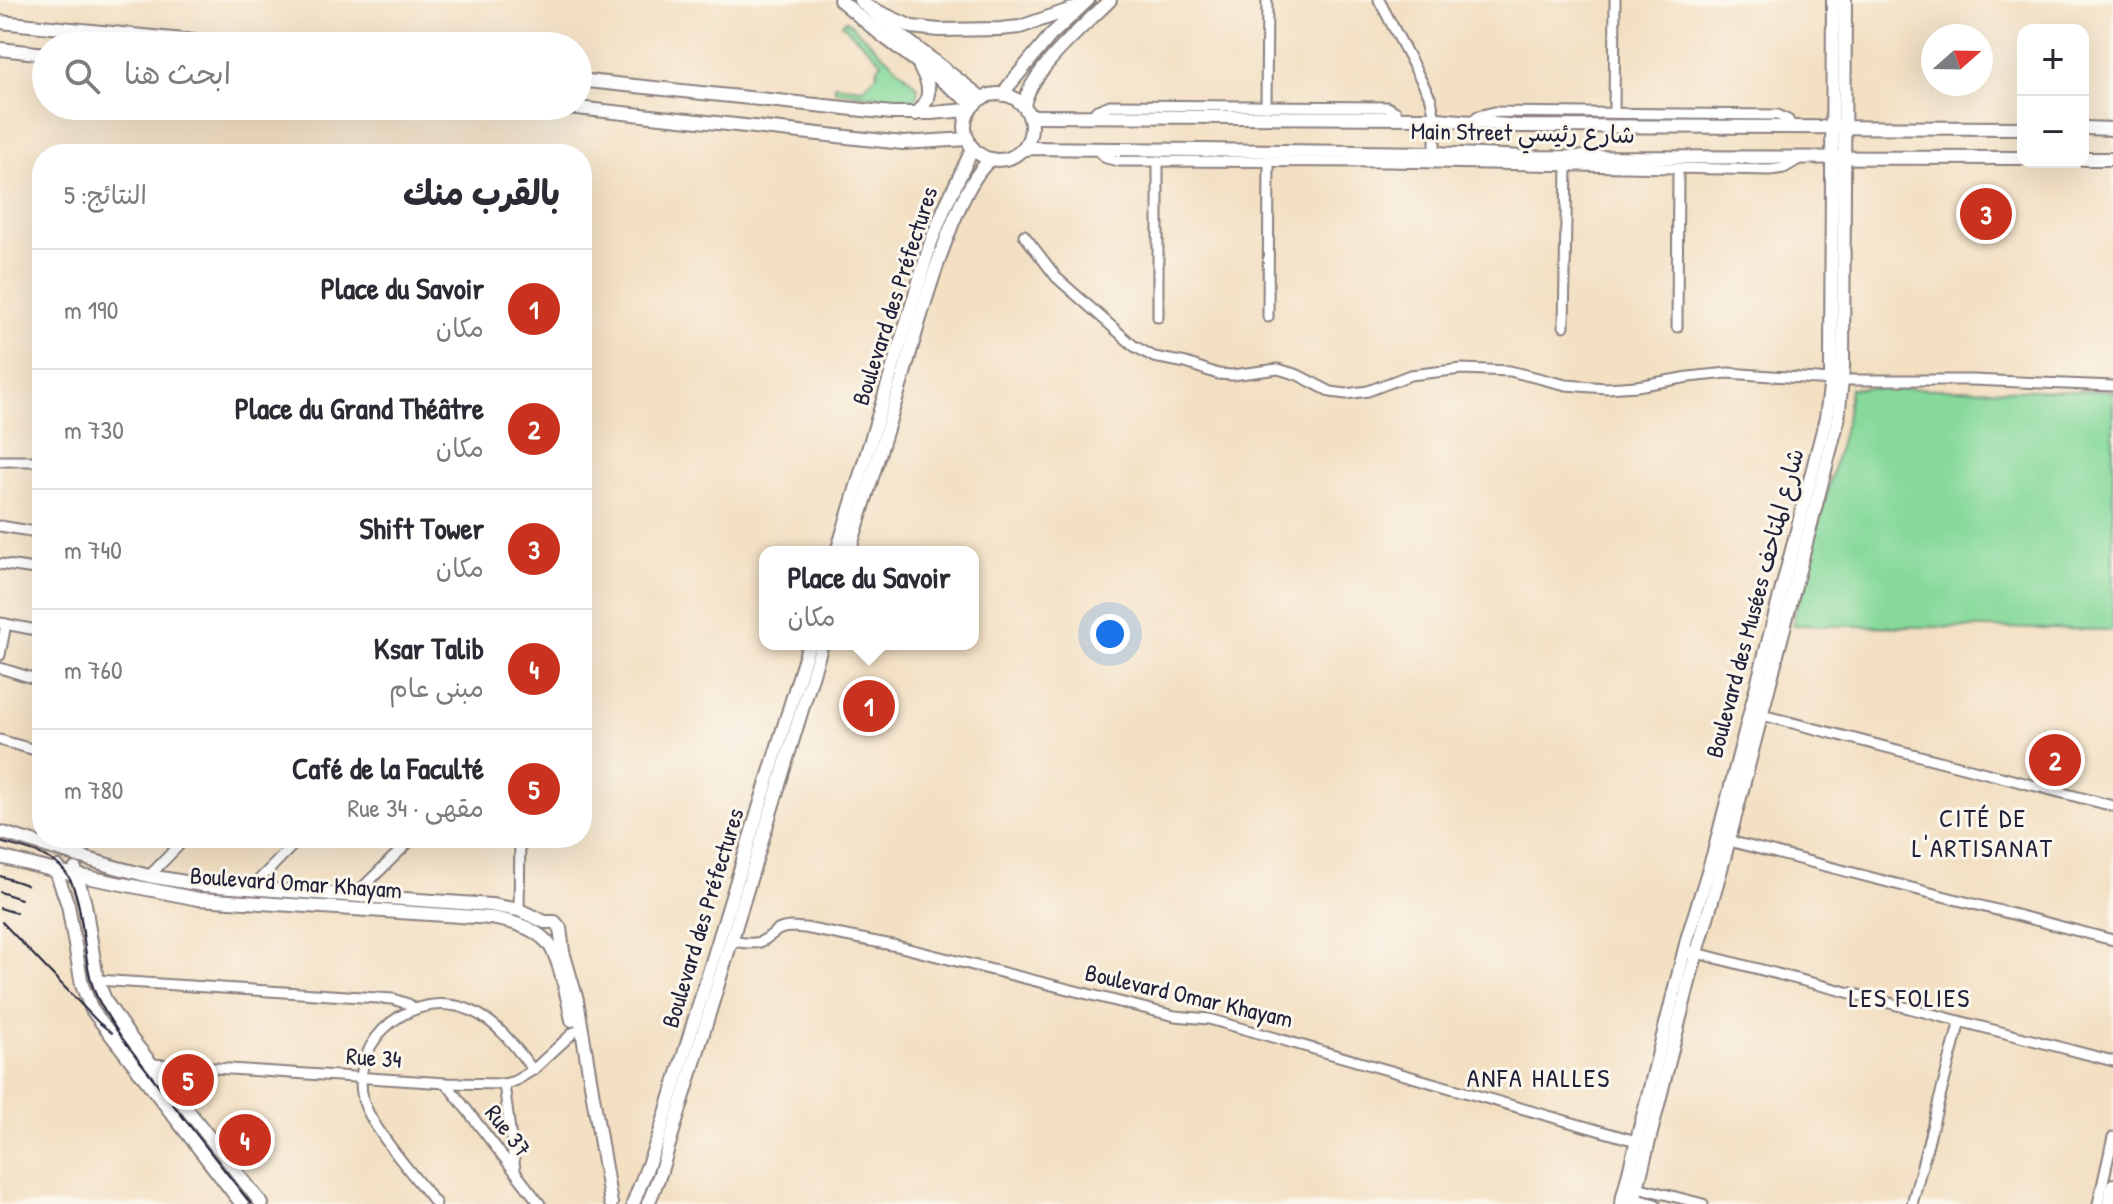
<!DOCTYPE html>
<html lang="ar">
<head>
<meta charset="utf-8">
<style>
	body { margin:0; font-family:"Patrick Hand","Playpen Sans Arabic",sans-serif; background:#f7f7f7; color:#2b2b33; direction:rtl }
	.controls { position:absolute; right:24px; top:24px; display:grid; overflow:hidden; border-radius:16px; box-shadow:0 8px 32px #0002 }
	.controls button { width:72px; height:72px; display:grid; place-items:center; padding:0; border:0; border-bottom:2px solid #e1e1e2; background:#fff; color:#2b2b33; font:40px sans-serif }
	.compass { position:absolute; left:1921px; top:24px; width:72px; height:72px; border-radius:50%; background:#fff; box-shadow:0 8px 32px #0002; rotate:70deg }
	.you { position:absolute; left:1110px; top:634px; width:28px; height:28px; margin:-20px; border:6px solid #fff; border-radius:50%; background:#1a73e8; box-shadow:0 0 0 12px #1a73e833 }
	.badge { display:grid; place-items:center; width:52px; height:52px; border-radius:50%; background:#c8321e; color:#fff; font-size:26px; font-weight:700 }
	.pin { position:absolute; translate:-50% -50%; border:4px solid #fff; box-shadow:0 2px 8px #0006 }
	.popup { position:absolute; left:759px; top:546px; width:220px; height:104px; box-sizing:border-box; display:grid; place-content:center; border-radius:16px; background:#fff; filter:drop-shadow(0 2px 6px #0005); font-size:26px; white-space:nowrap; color:#7c7c81 }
	.popup b { font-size:30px; color:#2b2b33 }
	.popup::after { content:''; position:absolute; left:50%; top:100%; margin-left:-16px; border:16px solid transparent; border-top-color:#fff }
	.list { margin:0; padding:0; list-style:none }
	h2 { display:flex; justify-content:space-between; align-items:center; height:104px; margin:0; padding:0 32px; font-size:34px }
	h2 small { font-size:26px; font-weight:400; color:#7c7c81 }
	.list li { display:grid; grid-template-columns:52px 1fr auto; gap:24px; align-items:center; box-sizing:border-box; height:120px; padding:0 32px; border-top:2px solid #e1e1e2 }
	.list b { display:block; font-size:30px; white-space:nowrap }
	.list p { margin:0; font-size:26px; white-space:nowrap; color:#7c7c81 }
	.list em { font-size:26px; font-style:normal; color:#7c7c81 }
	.icon { flex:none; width:44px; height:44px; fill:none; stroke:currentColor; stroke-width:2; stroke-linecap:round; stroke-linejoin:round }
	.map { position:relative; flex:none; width:2113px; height:1204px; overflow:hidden; direction:ltr }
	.search { position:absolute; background:#fff; box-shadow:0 8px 32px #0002; left:32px; top:32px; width:560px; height:88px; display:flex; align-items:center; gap:20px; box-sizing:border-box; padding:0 28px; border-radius:44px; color:#7c7c81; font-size:30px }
	.panel { position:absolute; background:#fff; box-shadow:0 8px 32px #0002; left:32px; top:144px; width:560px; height:704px; border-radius:32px; direction:rtl }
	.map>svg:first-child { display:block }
</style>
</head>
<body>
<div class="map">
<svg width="2113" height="1204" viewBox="0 0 2113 1204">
	<rect width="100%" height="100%" fill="#fbf7ec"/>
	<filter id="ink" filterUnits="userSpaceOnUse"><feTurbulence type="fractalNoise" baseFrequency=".0125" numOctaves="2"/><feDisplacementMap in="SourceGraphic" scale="16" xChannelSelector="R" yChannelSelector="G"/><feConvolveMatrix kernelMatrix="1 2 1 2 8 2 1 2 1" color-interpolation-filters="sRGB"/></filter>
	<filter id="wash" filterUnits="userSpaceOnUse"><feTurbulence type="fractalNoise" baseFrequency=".006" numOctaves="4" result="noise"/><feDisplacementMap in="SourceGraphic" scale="32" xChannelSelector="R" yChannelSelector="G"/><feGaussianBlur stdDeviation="1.8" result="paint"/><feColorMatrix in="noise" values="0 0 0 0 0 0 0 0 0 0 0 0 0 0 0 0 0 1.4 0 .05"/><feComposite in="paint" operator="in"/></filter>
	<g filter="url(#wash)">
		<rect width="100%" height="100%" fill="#f3dfc2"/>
		<g fill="#86d99b" stroke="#547e6b" stroke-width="2">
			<path d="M846,20L918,87L916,100L835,91V85L863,88L878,73L876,71L882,62L842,24Z"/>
			<path d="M1850,388L2113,391V630L1792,625L1846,420Z"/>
		</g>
	</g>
	<g filter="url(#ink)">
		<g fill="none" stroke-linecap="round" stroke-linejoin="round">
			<defs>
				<g id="street">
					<path d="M1379,0L1431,99L1435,119V153"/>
					<path d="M1266,106L1267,0"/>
					<path d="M1614,113L1615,0"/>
					<path d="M1091,117L1097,110L1110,105L1387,107L1396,112L1399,118"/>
					<path d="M1470,123L1478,116L1494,112L1778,115L1788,120L1792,127"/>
					<path d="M1096,148L1106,158L1119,161L1389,162L1770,170L1784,168L1801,158"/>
					<path d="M1024,235L1057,278L1134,346L1154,357L1186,363L1218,374L1232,375L1278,369L1298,375L1331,392L1346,394L1368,391L1410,375L1462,369L1510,371L1566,385L1606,388L1637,386L1689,377L1728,373L1831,380"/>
					<path d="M1158,317V161"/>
					<path d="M1268,317L1269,161"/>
					<path d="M1564,326L1567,166"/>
					<path d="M1677,327L1678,169"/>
					<path d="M1843,380H1972L2113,386"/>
					<path d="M0,461H42"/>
					<path d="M0,526L42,533"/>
					<path d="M0,564L42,570"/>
					<path d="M0,623L41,631L42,626"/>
					<path d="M0,655L6,624"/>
					<path d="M0,668L42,681"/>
					<path d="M1762,715L2113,806"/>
					<path d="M0,740L42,752"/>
					<path d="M1729,841L2113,940"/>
					<path d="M64,853L76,838"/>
					<path d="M149,876L186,838"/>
					<path d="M251,888L300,838"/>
					<path d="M355,895L413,838"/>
					<path d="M519,910L520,838"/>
					<path d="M731,941C740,942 751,945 760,942C774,937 772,928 791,927L805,928L897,946L1175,1016L1209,1019L1636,1141"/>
					<path d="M1685,950L2113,1061"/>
					<path d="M97,980L393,999L408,1004L415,1009"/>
					<path d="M152,1064L446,1083L504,1084L515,1081L533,1070L574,1032"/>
					<path d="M446,1083L540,1204"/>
					<path d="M504,1084L515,1170"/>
					<path d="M1633,1186L1703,1204"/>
					<path d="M1630,1197L1655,1204"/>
					<path d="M436,1204C417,1179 370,1127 363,1099C349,1037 416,986 472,1011C499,1023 516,1048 533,1070"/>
					<path d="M1912,1204L1960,1021"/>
					<path d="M2098,1204L2113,1137"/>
				</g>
				<g id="secondary">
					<path d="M840,0L879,33L974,105"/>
					<path d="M860,0L886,24L982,98"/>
					<path d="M866,6L912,27L939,30L1000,29L1020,27L1081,6"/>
					<path d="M0,22L245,46"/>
					<path d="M0,49L46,54"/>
					<path d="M578,80L892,113H930L970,110"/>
					<circle cx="998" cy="127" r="33"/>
					<path d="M1004,95L1007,88L1050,36L1088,0"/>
					<path d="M558,106L903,143L968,139"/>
					<path d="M1024,106C1029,72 1085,25 1110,0"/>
					<path d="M916,114C932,100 931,85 920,68"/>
					<path d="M1029,116L1426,118L1518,126L2023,128"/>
					<path d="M2083,128L2113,129"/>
					<path d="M1022,150L1031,148L1435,153L1525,157L2023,158"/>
					<path d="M2083,159H2113"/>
					<path d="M837,552L931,242L945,207L973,148"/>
					<path d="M849,552C867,494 885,435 903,377C916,332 956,182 992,159"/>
					<path d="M0,832L111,866L149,876L203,885L491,905L519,910L545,922H555L560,928L563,952L577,1000L611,1204"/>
					<path d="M0,857L56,871L198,899L491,918C511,921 533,927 547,942C560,955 568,1001 572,1020"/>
					<path d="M58,867L56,871L68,905L82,985L92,1010L242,1204"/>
					<path d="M75,869L85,904L97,980L106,1002L129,1036L262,1204"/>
					<path d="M633,1204L659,1136L809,644"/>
					<path d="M648,1204L660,1174L822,644"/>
					<path d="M1621,1204L1688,936L1714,852L1826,418L1831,380V357L1833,0"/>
					<path d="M1633,1204L1692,970L1725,855L1838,420L1843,368L1845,0"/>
					<path d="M2109,1204L2113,1185"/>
				</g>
			</defs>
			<use href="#street" stroke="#8a807e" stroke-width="13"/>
			<use href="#secondary" stroke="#8a807e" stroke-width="16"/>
			<use href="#street" stroke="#fff" stroke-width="9"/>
			<use href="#secondary" stroke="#fff" stroke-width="12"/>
			<g stroke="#22223b" stroke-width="2">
				<path d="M0,842C23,849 51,853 66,873C87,901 80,961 97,997C111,1025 130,1049 149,1073C182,1117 217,1160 251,1204"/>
				<path d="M0,876L27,885"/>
				<path d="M0,892L21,899"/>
				<path d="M0,908L16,913"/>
				<path d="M2,922L98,1022L112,1033"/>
			</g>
		</g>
	</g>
	<g text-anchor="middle" stroke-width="6" stroke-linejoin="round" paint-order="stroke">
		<g font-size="24" fill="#22223b" stroke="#fbf7ec">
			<text transform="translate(1523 133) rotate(1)" y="8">Main Street شارع رئيسي</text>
			<text transform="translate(895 296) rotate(-72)" y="8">Boulevard des Préfectures</text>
			<text transform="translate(1755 603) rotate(-75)" y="8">Boulevard des Musées شارع المتاحف</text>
			<text transform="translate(296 883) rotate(4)" y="8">Boulevard Omar Khayam</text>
			<text transform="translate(703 918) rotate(-73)" y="8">Boulevard des Préfectures</text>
			<text transform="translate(1189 996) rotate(13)" y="8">Boulevard Omar Khayam</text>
			<text transform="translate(374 1058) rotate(4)" y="8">Rue 34</text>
			<text transform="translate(508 1131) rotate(52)" y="8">Rue 37</text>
		</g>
		<g font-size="26" letter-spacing="2" fill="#22223b" stroke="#fbf7ec">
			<text x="1983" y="827">CITÉ DE<tspan x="1983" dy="30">L'ARTISANAT</tspan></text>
			<text x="1910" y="1007">LES FOLIES</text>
			<text x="1539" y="1087">ANFA HALLES</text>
		</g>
	</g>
</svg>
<div class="controls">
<button>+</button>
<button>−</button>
</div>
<svg class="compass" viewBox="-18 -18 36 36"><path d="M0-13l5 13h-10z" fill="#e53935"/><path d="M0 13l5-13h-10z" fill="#7c7c81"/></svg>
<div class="you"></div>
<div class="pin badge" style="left:869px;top:706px">1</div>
<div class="popup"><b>Place du Savoir</b>مكان</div>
<div class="pin badge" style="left:2055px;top:760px">2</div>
<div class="pin badge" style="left:1986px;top:214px">3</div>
<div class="pin badge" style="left:245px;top:1140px">4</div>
<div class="pin badge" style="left:188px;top:1080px">5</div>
<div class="search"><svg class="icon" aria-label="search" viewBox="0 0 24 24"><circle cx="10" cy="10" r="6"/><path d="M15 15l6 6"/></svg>ابحث هنا</div>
<section class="panel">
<h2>بالقرب منك<small>النتائج: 5</small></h2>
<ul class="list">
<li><span class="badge">1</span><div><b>Place du Savoir</b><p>مكان</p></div><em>190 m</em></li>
<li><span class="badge">2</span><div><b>Place du Grand Théâtre</b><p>مكان</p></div><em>730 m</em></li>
<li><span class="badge">3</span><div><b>Shift Tower</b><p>مكان</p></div><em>740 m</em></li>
<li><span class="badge">4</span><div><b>Ksar Talib</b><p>مبنى عام</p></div><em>760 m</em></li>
<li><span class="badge">5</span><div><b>Café de la Faculté</b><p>مقهى · Rue 34</p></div><em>780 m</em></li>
</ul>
</section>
</div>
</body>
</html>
